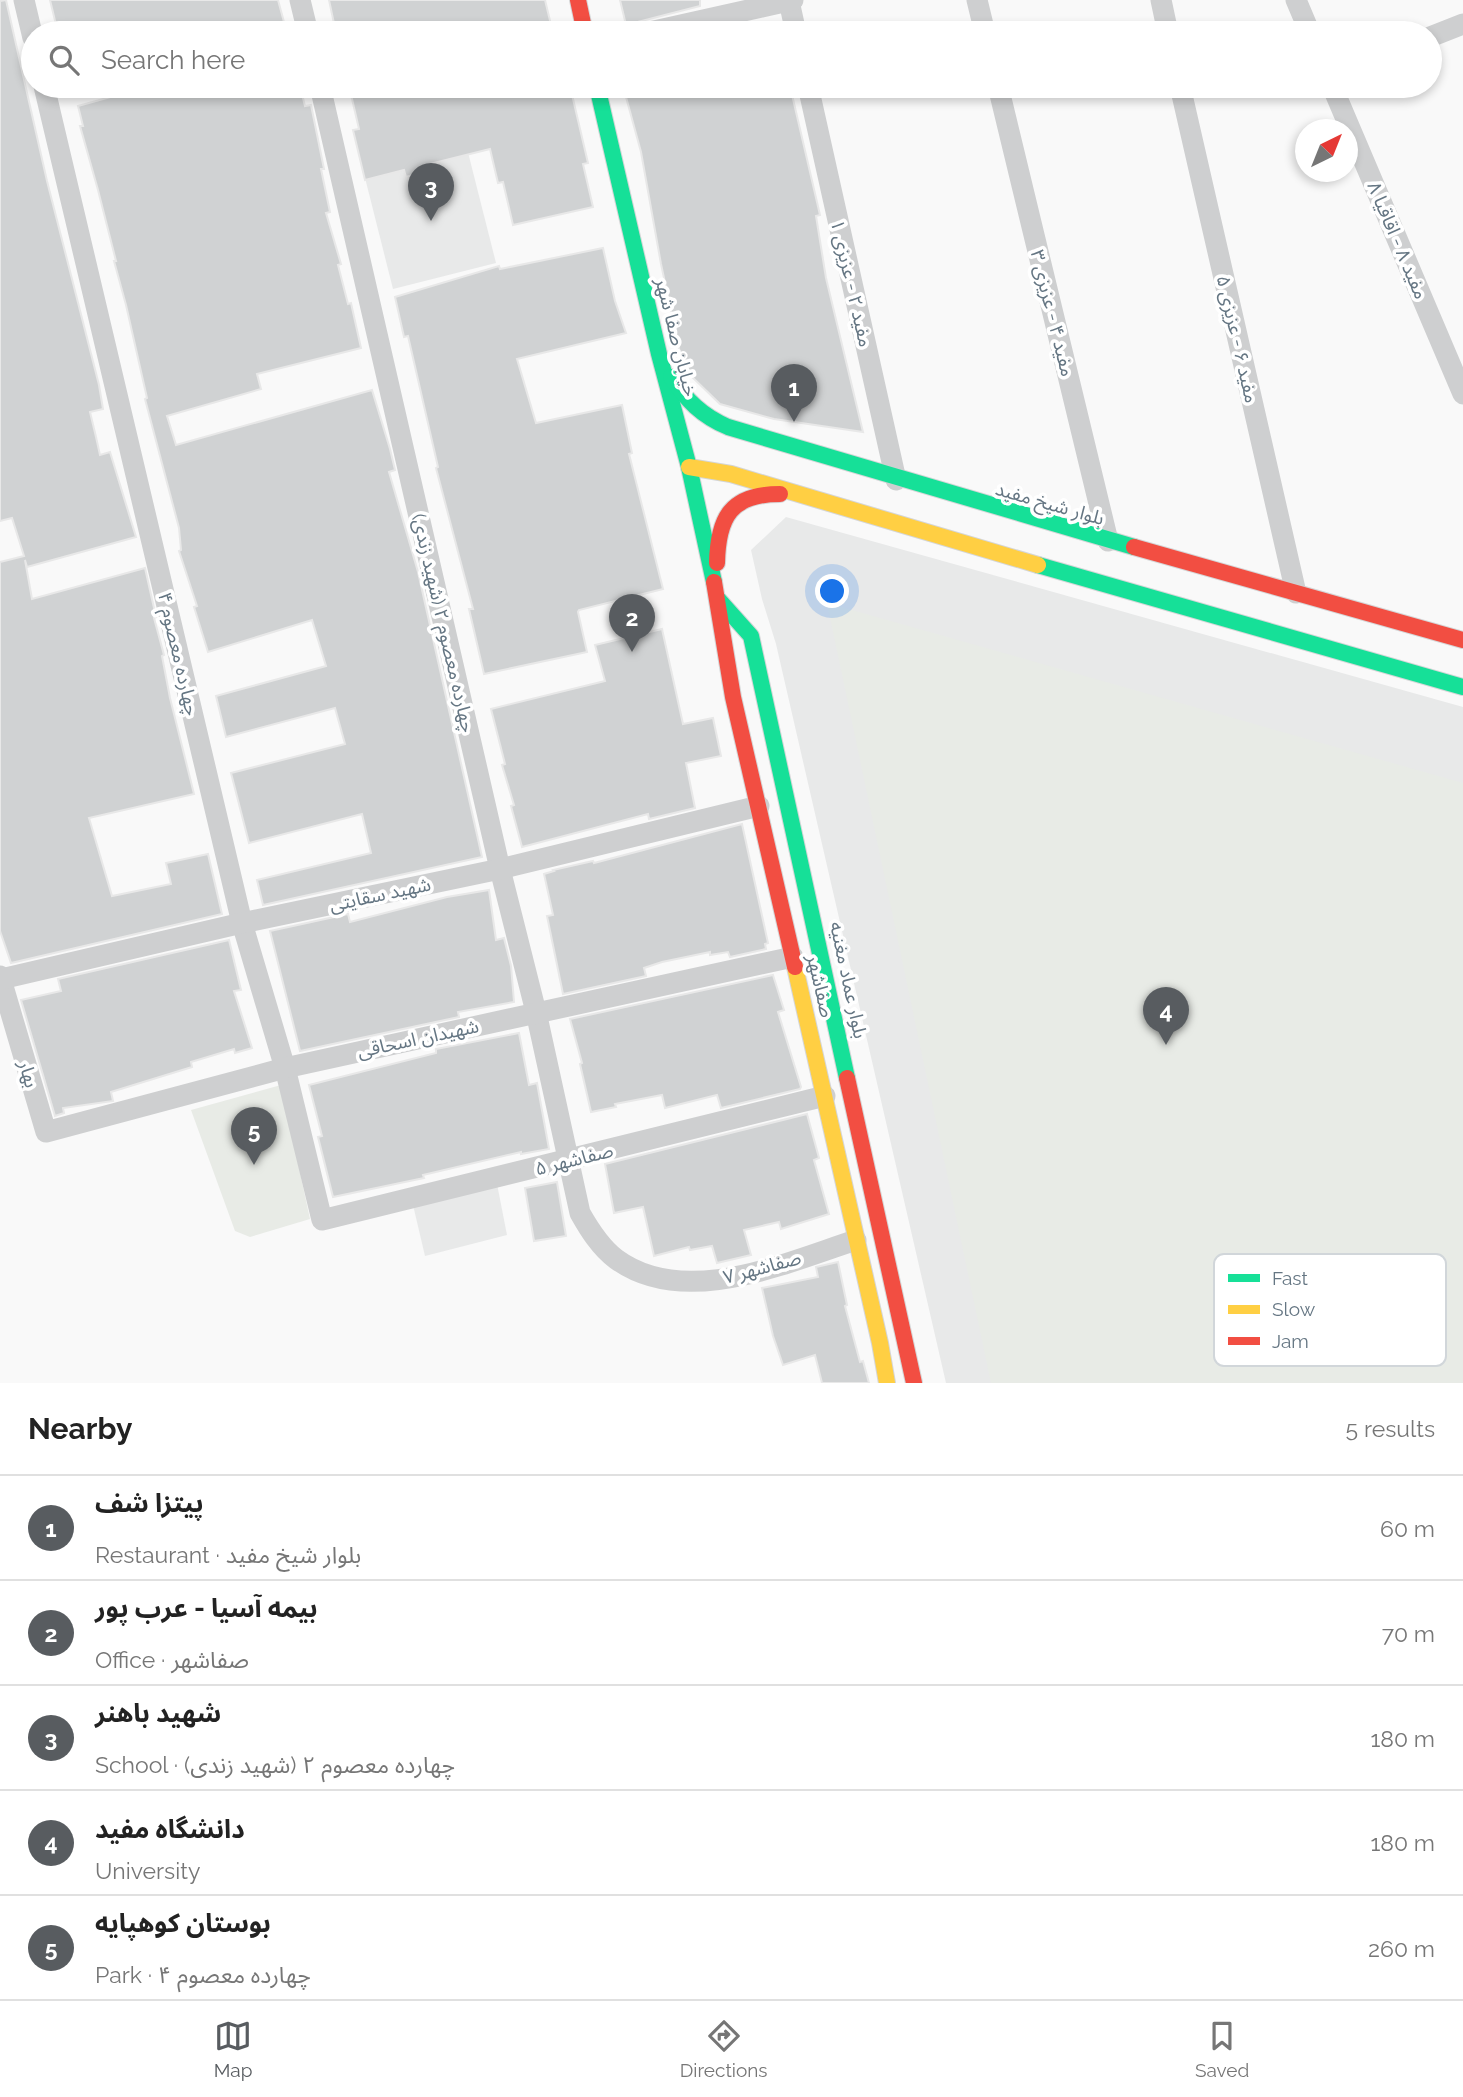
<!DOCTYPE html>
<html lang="en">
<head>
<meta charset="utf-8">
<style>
	body { margin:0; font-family:Raleway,"Noto Sans Arabic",sans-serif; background:#f2f2f2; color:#222 }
	.compass { position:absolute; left:1295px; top:119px; width:63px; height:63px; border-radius:50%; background:#fff; box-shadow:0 4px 10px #0003; rotate:43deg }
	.you { position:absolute; left:833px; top:592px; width:24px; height:24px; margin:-18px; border:5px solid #fff; border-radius:50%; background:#1a73e8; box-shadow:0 0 0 10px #1a73e833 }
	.badge { display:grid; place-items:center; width:46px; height:46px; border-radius:50%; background:#585c60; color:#fff; font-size:23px; font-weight:700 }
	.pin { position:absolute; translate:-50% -58px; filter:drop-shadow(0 2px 4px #0008) }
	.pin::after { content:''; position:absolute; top:37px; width:24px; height:21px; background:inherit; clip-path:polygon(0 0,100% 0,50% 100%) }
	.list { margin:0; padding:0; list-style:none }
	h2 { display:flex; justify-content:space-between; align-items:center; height:91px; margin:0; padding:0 28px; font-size:30px }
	h2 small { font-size:23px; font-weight:400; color:#767676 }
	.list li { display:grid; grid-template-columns:46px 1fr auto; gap:21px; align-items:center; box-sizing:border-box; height:105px; padding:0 28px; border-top:2px solid #e0e0e0 }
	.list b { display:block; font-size:26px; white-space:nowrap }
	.list p { margin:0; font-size:23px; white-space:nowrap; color:#767676 }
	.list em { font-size:23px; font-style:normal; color:#767676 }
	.icon { flex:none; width:38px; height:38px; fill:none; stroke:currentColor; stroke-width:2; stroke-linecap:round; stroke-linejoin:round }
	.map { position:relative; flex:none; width:1463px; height:1383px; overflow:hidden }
	.search { position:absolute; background:#fff; box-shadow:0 4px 10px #0003; left:21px; right:21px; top:21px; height:77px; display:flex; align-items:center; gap:18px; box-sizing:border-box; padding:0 24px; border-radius:38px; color:#767676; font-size:26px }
	.sheet { height:616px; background:#fff }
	nav { display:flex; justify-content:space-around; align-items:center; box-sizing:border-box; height:98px; border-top:2px solid #e0e0e0; background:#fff; font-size:19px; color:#767676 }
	nav a { display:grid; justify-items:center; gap:4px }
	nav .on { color:#585c60 }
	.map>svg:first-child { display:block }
</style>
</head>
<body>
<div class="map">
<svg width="1463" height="1383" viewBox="0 0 1463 1383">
	<rect width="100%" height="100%" fill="#f9f9f9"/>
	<g fill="#e8e9e9">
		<path d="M456,105L496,263L393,289L353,130Z"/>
		<path d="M786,517L1463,707V1383H946L776,644L762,599L751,550Z"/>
		<path d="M497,1184L507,1235L425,1256L413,1205Z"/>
	</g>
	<g fill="#e8ebe6">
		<path d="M827,603L1463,783V1383H991Z"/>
		<path d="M281,1085L310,1219L250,1237L235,1231L191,1110Z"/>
	</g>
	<g fill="#d0d2d3" stroke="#e8e8e8" stroke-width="2">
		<path d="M6,0L47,181L99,385L103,409L90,412L96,437L100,455L110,452L136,537L27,567L25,560L32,599L145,568L156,617L154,618L164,655L162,656L170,698L194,794L89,818L112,896L171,884L166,863L208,854L222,914L11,963L0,931V562L24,556L12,518L0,521V1Z"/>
		<path d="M50,0H278L287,33H208L207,30L193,33H58Z"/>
		<path d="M329,0H545L553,33H336Z"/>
		<path d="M620,0H700V6L626,25Z"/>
		<path d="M150,86H300L305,106L311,105L324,169H321L330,212L326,213L341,264L338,265L348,304L351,303L361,348L257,374L261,389L167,416L176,445L372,390L390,449L395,470L389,472L418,572L482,857L263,905L257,880L371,853L362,814L249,843L231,773L345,744L335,708L226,737L216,696L326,666L312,620L208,652L194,607L197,606L179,551L181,550L179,528L145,399L147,398L126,305L114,261H116L98,190L80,126H83L78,106Z"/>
		<path d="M349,86H570L588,163L583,164L593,207L513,225L503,182L498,183L490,149L422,166L424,172L406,177L404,170L365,180L353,130L359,129Z"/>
		<path d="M623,86H790L820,215L816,216L826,278L863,432L774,419L720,404L691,376L680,353L661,264L641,152Z"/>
		<path d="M603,248L615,301L626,333L517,359L536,423L622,405L632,453L629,454L663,589L579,610L578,612L587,652L484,674L469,609H473L436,468L438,467L408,336L404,337L395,297L499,266L500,269Z"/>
		<path d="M662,629L683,724L713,718L721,756L686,763L695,808L649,819L648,814L522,847L511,806L514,805L502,765L505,764L491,709L605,681L595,645Z"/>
		<path d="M742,824L768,943L765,944L766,949L730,957L728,952L710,955V952L662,962L644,968L646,976L563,994L547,916L553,915L544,874L554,871L553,870L593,861L594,863Z"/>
		<path d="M489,890L496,940L504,938L511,966L514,1002L458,1012L459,1017L300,1051L270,931L348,914L350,922L447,897Z"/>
		<path d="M229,940L241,990L234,991L252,1048L235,1053L234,1049L191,1062L192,1067L111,1092L113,1101L63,1108L64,1113L55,1116L21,1000L61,991L58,979Z"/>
		<path d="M773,975L784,1010L778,1012L801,1087L800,1089L721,1108L717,1095L665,1108L662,1095L615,1104L616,1107L591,1112L580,1064L582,1063L570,1019Z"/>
		<path d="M519,1033L529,1085L537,1083L549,1149L521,1154V1152L423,1175L424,1178L333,1197L318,1137L322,1136L309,1085L436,1053V1049Z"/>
		<path d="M807,1114L819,1158L814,1160L829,1214L781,1229L779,1222L744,1230L751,1255L717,1263L712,1246L690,1250L689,1247L654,1256L643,1207L614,1213L605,1164Z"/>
		<path d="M557,1182L566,1236L534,1241L525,1188Z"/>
		<path d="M838,1262L847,1305L845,1306L860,1362L863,1361L869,1383H822L815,1355L783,1365L773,1336L762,1288L818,1277L816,1267Z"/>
	</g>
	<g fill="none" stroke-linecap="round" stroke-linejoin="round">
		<defs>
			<g id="fast">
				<path d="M597,86L659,354L689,467L714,582"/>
				<path d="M671,377C686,400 702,416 728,427L1134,547"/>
				<path d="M1038,565L1463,687"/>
				<path d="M718,599L751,636L847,1078"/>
			</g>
			<g id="slow">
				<path d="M689,467L731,474L1038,565"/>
				<path d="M795,967L880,1343L887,1383"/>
			</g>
			<g id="jam">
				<path d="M578,0L585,33"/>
				<path d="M1134,547L1463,640"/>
				<path d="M717,563C718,517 731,494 780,494"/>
				<path d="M714,582L733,697L795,967"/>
				<path d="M847,1078L914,1383"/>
			</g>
		</defs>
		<use href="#fast" stroke="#d5d6d7" stroke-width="18"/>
		<use href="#slow" stroke="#d5d6d7" stroke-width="18"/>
		<use href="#jam" stroke="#d5d6d7" stroke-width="18"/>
		<g stroke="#cecfd0" stroke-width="21">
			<path d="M24,0L33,38"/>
			<path d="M300,0L308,33"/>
			<path d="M977,0L985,33"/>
			<path d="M1161,0L1168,33"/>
			<path d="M1296,0L1310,33"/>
			<path d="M789,1L796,33"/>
			<path d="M645,33L793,0"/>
			<path d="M1430,37L1463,24"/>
			<path d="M44,86L242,923L285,1068L322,1220L825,1096"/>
			<path d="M320,86L500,869L536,1012L580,1213C589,1229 600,1247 616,1259C684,1309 785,1263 856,1240"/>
			<path d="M808,86L896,480"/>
			<path d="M998,86L1108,541"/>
			<path d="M1180,86L1296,593"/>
			<path d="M1332,86L1463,394"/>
			<path d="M0,976L46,1132L285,1068L793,957"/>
			<path d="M1,979L242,923L500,869L759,806"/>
		</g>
		<use href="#fast" stroke="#16e098" stroke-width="16"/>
		<use href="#slow" stroke="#ffcf43" stroke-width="16"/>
		<use href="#jam" stroke="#f24e42" stroke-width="16"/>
	</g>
	<g text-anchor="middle" stroke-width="7" stroke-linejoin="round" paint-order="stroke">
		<g font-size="19" fill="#657683" stroke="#fff">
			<text transform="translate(1398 240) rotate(67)" y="7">مفید ۸ - اقاقیا ۸</text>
			<text transform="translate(852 283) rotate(77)" y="7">مفید ۲ - عزیزی ۱</text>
			<text transform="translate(1053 313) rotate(76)" y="7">مفید ۴ - عزیزی ۳</text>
			<text transform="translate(677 337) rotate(76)" y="7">خیابان صفا شهر</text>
			<text transform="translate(1238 339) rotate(77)" y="7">مفید ۶ - عزیزی ۵</text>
			<text transform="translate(1050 503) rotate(16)" y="7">بلوار شیخ مفید</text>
			<text transform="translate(444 623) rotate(77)" y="7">چهارده معصوم ۲ (شهید زندی)</text>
			<text transform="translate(179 654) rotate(77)" y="7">چهارده معصوم ۴</text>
			<text transform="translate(380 894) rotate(-12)" y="7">شهید سقایتی</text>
			<text transform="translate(849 980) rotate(78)" y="7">بلوار عماد مغنیه</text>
			<text transform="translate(821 986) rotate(77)" y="7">صفاشهر</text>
			<text transform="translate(418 1038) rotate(-12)" y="7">شهیدان اسحاقی</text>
			<text transform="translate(29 1074) rotate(74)" y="7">بهار</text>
			<text transform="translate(574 1159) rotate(-14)" y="7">صفاشهر ۵</text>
			<text transform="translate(762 1267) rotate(-15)" y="7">صفاشهر ۷</text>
		</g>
	</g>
	<rect x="1214" y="1254" width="232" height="112" rx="10" fill="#fff" stroke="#d1d6da" stroke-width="2"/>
	<rect x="1228" y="1274" width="32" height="8" fill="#16e098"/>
	<rect x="1228" y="1305" width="32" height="9" fill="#ffcf43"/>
	<rect x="1228" y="1337" width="32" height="8" fill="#f24e42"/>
	<g font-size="19" fill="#657683">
		<text x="1272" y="1285">Fast</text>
		<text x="1272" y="1316">Slow</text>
		<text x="1272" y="1348">Jam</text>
	</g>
</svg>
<svg class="compass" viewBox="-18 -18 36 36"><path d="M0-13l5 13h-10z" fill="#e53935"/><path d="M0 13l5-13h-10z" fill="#767676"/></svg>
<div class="you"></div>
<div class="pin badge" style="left:794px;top:422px">1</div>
<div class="pin badge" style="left:632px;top:652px">2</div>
<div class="pin badge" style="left:431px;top:221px">3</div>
<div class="pin badge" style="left:1166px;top:1045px">4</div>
<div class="pin badge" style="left:254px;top:1165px">5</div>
<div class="search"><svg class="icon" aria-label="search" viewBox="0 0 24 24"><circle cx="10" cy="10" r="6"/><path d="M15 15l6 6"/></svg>Search here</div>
</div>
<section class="sheet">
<h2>Nearby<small>5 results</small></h2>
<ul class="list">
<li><span class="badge">1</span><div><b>پیتزا شف</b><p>Restaurant · بلوار شیخ مفید</p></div><em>60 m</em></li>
<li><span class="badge">2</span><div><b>بیمه آسیا - عرب پور</b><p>Office · صفاشهر</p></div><em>70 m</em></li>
<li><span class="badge">3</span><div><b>شهید باهنر</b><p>School · چهارده معصوم ۲ (شهید زندی)</p></div><em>180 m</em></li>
<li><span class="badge">4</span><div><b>دانشگاه مفید</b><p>University</p></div><em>180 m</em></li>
<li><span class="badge">5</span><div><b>بوستان کوهپایه</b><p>Park · چهارده معصوم ۴</p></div><em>260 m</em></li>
</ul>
</section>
<nav>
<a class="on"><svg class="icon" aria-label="map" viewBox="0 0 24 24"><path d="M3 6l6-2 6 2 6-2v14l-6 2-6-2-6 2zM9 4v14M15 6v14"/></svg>Map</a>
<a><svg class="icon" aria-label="directions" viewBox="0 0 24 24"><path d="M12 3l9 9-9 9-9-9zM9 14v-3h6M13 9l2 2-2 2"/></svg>Directions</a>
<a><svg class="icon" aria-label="saved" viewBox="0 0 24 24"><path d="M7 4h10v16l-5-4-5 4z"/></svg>Saved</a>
</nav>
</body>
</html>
